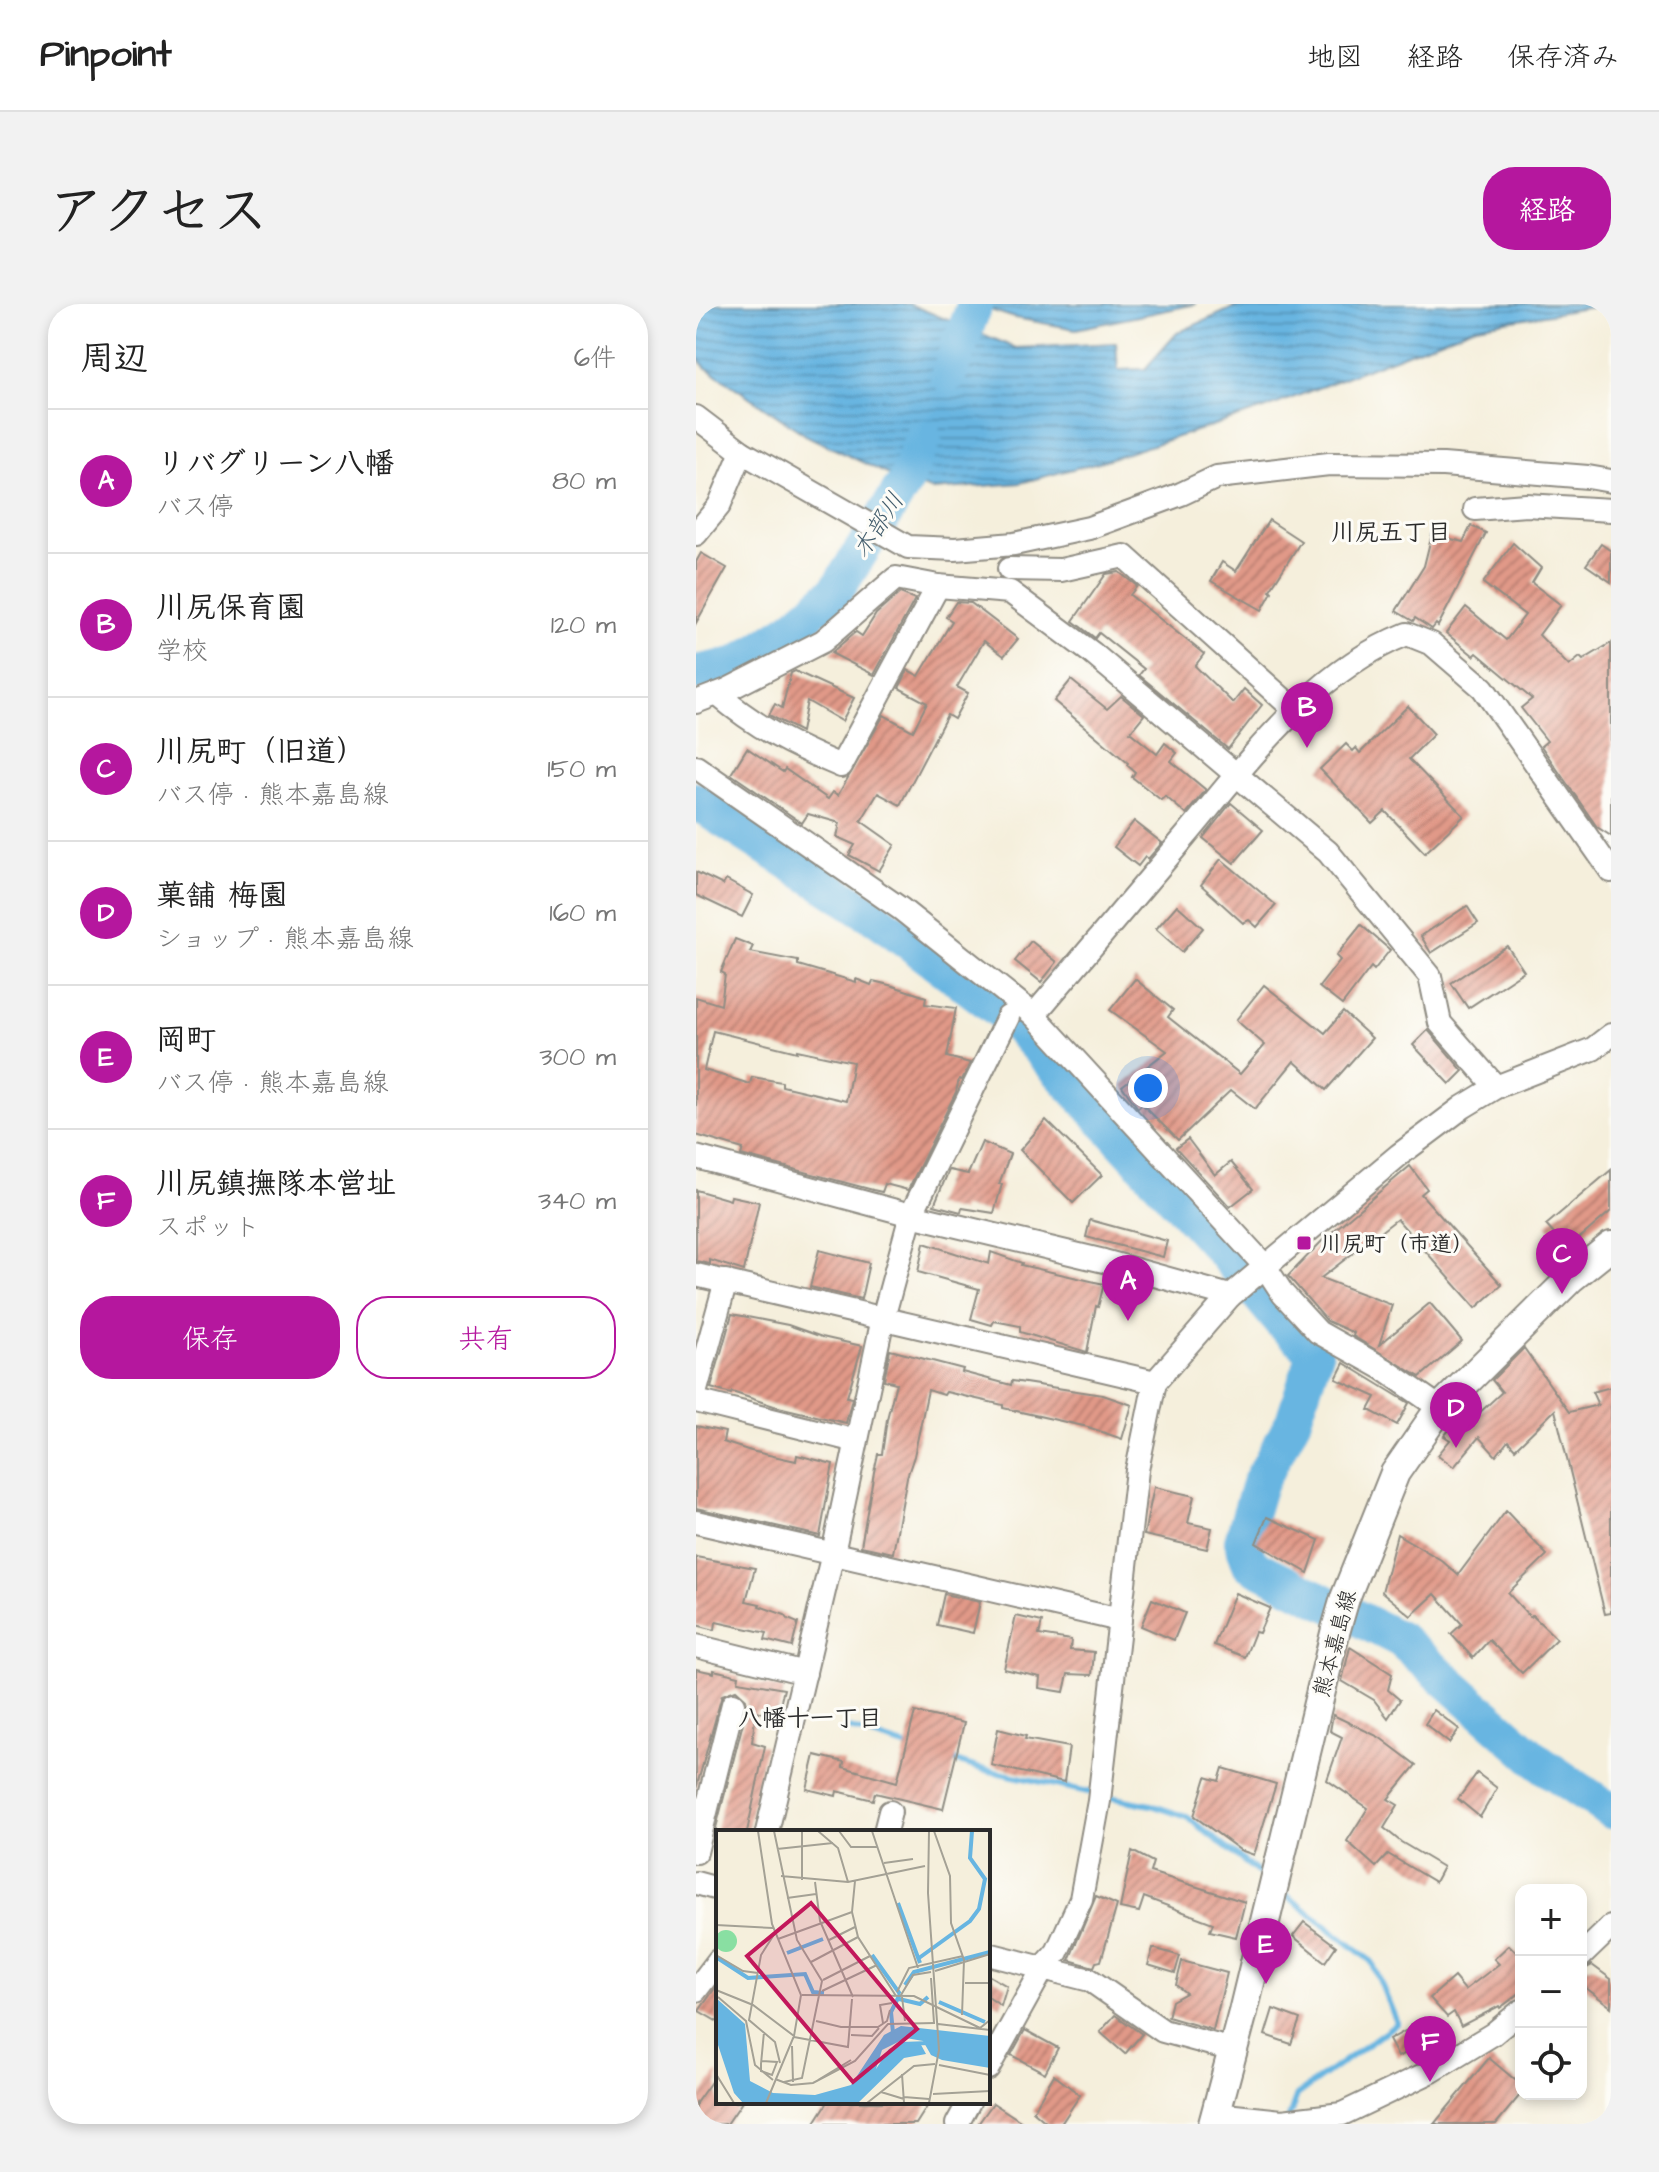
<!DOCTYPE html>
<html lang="ja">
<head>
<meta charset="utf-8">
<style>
	body { margin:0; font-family:"Architects Daughter","Klee One",sans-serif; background:#f2f2f2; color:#222 }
	.controls { position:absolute; right:24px; bottom:24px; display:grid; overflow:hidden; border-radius:16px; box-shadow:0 4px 12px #0003 }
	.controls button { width:72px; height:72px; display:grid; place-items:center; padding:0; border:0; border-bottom:2px solid #e0e0e0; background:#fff; color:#222; font:40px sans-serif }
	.you { position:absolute; left:452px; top:784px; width:28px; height:28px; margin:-20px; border:6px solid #fff; border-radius:50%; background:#1a73e8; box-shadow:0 0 0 12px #1a73e833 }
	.badge { display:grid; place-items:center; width:52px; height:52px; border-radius:50%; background:#b5179e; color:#fff; font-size:26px; font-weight:700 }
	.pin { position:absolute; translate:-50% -66px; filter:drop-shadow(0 2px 4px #0008) }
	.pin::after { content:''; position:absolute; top:42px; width:28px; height:24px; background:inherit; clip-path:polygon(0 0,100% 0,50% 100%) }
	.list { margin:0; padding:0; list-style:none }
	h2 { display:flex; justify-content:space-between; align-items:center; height:104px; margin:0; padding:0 32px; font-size:34px }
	h2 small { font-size:26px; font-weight:400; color:#767676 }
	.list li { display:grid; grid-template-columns:52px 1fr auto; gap:24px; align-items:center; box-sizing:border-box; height:144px; padding:0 32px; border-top:2px solid #e0e0e0 }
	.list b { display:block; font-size:30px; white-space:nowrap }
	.list p { margin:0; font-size:26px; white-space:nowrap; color:#767676 }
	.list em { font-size:26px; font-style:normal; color:#767676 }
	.actions { display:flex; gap:16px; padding:24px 32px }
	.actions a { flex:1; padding:18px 0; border:2px solid #b5179e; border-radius:32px; text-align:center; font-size:28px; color:#b5179e }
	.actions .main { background:#b5179e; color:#fff }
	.icon { flex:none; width:44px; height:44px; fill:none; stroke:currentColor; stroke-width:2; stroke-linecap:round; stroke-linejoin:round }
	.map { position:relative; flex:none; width:915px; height:1820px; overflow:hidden; border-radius:32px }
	header { display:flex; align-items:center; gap:48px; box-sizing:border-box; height:112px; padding:0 40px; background:#fff; border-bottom:2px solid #e0e0e0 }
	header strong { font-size:38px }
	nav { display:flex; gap:44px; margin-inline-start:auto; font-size:28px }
	.intro { display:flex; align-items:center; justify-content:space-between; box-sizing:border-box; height:192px; padding:0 48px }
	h1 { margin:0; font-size:56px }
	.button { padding:20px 36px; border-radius:32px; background:#b5179e; color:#fff; font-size:28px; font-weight:700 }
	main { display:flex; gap:48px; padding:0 48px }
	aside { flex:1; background:#fff; border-radius:32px; box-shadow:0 4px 12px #0003 }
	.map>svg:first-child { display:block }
</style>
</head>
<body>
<header>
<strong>Pinpoint</strong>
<nav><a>地図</a><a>経路</a><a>保存済み</a></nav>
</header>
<div class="intro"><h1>アクセス</h1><a class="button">経路</a></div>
<main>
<aside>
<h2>周辺<small>6件</small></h2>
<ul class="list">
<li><span class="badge">A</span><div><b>リバグリーン八幡</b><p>バス停</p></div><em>80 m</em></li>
<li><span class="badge">B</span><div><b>川尻保育園</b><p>学校</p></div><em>120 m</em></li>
<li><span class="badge">C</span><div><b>川尻町（旧道）</b><p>バス停 · 熊本嘉島線</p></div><em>150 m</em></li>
<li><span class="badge">D</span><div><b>菓舗 梅園</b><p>ショップ · 熊本嘉島線</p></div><em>160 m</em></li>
<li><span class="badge">E</span><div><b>岡町</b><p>バス停 · 熊本嘉島線</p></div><em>300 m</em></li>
<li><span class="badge">F</span><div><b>川尻鎮撫隊本営址</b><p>スポット</p></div><em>340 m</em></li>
</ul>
<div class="actions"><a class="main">保存</a><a>共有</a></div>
</aside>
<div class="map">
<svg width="915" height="1820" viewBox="0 0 915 1820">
	<defs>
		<pattern id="water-rules" width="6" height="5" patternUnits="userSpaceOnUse" patternTransform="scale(2)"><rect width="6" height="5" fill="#67b5e1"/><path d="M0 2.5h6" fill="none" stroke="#5593b7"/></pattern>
		<pattern id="building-hatch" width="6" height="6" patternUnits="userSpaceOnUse" patternTransform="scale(2)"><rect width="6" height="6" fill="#e19988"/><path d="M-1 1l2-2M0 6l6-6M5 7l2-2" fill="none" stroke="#b77d6f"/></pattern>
	</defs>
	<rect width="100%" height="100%" fill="#fdfcf7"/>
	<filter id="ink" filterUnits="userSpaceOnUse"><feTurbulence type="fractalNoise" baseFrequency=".0125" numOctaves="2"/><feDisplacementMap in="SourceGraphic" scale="16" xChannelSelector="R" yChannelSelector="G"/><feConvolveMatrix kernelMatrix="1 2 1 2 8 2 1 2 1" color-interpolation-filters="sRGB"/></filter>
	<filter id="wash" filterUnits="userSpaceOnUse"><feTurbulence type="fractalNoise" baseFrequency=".006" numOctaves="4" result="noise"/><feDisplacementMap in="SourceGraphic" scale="32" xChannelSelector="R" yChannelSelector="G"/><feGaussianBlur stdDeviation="1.8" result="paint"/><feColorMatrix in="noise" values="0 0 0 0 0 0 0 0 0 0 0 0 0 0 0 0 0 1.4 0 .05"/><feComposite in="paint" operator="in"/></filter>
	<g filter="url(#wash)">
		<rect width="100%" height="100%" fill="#f5efdc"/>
		<g fill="url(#water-rules)" stroke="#497086" stroke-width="2">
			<path d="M0,0H213L320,44L420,39L422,66L449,65L481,29L546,0H915L780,22L568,105L406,157L324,179L237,186L189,169L111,132L9,63L0,52Z"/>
			<path d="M276,0H500L380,25L319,14Z"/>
		</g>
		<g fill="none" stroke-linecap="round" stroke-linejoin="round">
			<g stroke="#67b5e1" stroke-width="6">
				<path d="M154,1425L215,1444"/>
				<path d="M253,1455L285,1465L397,1489"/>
				<path d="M408,1492L455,1501L491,1513L569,1574"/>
				<path d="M584,1586L676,1658L701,1719L601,1791L593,1813"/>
			</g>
			<g stroke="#67b5e1" stroke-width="36">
				<path d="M252,71L279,0"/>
				<path d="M0,369L42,360L96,324L140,287L210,177L227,133"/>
				<path d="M0,496L18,510L182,615L316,716L527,948L585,1018L619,1049L597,1117L563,1180L546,1237L554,1260L705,1336L844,1459L915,1507"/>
			</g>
		</g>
		<g id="blocks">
			<g fill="url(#building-hatch)" fill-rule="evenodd">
				<path d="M573,216L605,237L574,286L576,288L566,306L515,277L526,258L540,267Z"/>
				<path d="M775,222L790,229L742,322L740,320L736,325L719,314L717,317L700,307L728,262L736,230L767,238Z"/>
				<path d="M817,239L845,264L836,279L865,301L843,331L873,362L884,353L887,356L915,339V532L901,523L845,442L851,437L825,404L836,395L781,349L778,352L750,329L770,303L810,336L829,311L787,279Z"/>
				<path d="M905,240L915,247V278L890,261Z"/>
				<path d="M5,249L31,264L0,319V258Z"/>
				<path d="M423,268L441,282L434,291L508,350L499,362L537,399L548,385L566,401L532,445L443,371L448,365L403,329L399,334L377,317L410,270Z"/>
				<path d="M204,289L219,295L178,371L135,349L157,330L160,328L166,332L180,310Z"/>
				<path d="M260,298L275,299L322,335L308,352L288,337L261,383L272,389L258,415L251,411L204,501L182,489L165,517L199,541L183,567L153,551L159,541L141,533L144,519L112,510L106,519L35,470L51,444L87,468L89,465L132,495L137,488L142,491L188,411L217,427L231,399L203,384L212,366L223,372L256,317L250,313Z"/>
				<path d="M99,367L158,394L146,417L111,397L105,428L73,411L79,400L86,404L95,369Z"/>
				<path d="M375,376L411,405L425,392L448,411L434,428L461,450L469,439L481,449L475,457L510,486L490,510L469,492L465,496L436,473L439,468L431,461L432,459L358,397Z"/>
				<path d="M712,402L738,430L713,455L768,512L729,549L689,507L676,519L624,465L650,440L657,447L660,444L664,449Z"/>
				<path d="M535,499L567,526L538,559L507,534Z"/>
				<path d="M438,517L466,539L452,555L449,553L442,562L418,543Z"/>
				<path d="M525,555L580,601L561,623L553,616L547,619L505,581Z"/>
				<path d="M0,568L27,581L30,576L57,591L46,613L0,591Z"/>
				<path d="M481,601L507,624L486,648L460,625Z"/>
				<path d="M771,602L782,619L735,649L725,632Z"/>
				<path d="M665,621L694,646L678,666L675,663L646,701L623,683L644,656L640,652Z"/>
				<path d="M39,635L57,642L54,648L102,657V661L160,678V675L175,681L177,677L197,682L230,693L229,700L260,704L251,753L274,759L266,776L263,775L260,788L212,886L189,880L186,888L177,886L45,851L47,845L0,831V693L25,701L29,670L25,668ZM17,727L101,748V746L157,758L150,797L86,782V778L56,773L54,780L8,766Z"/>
				<path d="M335,637L361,658L345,678L319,657Z"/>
				<path d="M811,642L828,667L772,704L755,679Z"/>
				<path d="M439,675L477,706L472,713L544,770L569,741L540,716L568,681L629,729L647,708L676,734L630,786L598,757L559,805L535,786L482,836L446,800L442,804L426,782L471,747L414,706Z"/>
				<path d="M732,726L767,767L754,780L717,741Z"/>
				<path d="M350,816L406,871L377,899L324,846Z"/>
				<path d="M492,835L519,871L535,858L557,885L534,903L480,844Z"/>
				<path d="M286,838L314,850L303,880H306L298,909L266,904L265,908L238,901L253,866L272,870Z"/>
				<path d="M714,862L731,885L725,890L806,981L780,1004L701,915L625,974L696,1001L683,1041L734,999L766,1037L724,1073L657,1032L658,1029L631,1017L592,972L628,935Z"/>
				<path d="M915,866V907L871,945L850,921Z"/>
				<path d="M0,886L34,896L35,892L63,898L48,967L14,956V960L0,957Z"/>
				<path d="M394,916L471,937L467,953L390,933Z"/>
				<path d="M228,939L293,960L295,948L326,959L325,961L408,980L402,1003L400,1002L391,1048L324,1028V1022L298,1017L296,1021L275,1015L283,985L222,968Z"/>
				<path d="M123,946L173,959L165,995L114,983Z"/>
				<path d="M36,1010L92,1021L126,1033L166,1042L151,1093L156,1094L150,1119L78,1102L36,1088L35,1090L15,1084Z"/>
				<path d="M828,1044L873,1108L902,1101L896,1088L915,1083V1309L909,1310L859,1106L819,1145L812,1137L800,1152L783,1133L758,1163L742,1151L754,1136L748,1132L759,1119L766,1125L806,1088L796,1076Z"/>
				<path d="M194,1046L267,1065L266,1068L315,1081L316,1077L374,1086L407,1091L436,1101L426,1135L392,1123L307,1104V1101L250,1088L248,1091L232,1086L218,1152L211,1173L197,1249L165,1242L178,1168L182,1150H186L191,1115L200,1079L188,1076Z"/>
				<path d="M648,1059L713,1099L701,1121L673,1106L680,1093L640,1075Z"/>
				<path d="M0,1122L29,1128L27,1138L55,1147L100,1157L101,1151L137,1160L124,1232L0,1204Z"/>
				<path d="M458,1183L498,1192L492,1219L516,1224L511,1245L448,1231Z"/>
				<path d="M810,1207L851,1251L812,1289L834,1313L836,1311L861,1335L826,1369L793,1336L777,1354L755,1330L766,1320L739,1290L715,1312L686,1288L701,1230L745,1256L762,1271Z"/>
				<path d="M571,1213L623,1236L612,1269L560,1239Z"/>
				<path d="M0,1253L59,1264L50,1297L64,1300L63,1302L89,1311L92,1315L102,1319L96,1343L69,1336L71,1329L20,1318L19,1326L0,1321Z"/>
				<path d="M539,1289L574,1304L563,1329L559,1328L549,1353L518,1341Z"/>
				<path d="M248,1290L284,1298L277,1329L241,1321Z"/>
				<path d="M456,1295L489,1309L478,1336L445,1322Z"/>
				<path d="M320,1312L346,1318L343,1331L375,1336L374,1346L398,1348L396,1371L372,1370L368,1388L343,1384L344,1373L308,1365Z"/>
				<path d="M654,1343L696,1370L692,1386L704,1396L692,1414L678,1396L646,1377Z"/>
				<path d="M0,1365L18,1369V1366L43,1372L42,1377L88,1385L81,1412L60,1407L56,1438L69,1442L51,1528H19L51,1403L50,1395L40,1386L26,1391L0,1485Z"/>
				<path d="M738,1406L763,1425L753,1439L729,1420Z"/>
				<path d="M219,1408L268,1419L247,1505L179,1489L177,1496L141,1487L140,1492L111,1485L119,1451L148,1458L147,1463L201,1478Z"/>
				<path d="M637,1411L683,1433L720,1461L692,1495L702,1501L688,1524L705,1538L747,1563L739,1578L692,1550L680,1563L651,1537L672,1504L631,1476L646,1433L634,1427Z"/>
				<path d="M302,1425L330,1432L329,1435L373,1443L368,1478L295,1461Z"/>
				<path d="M527,1464L580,1480L558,1551L544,1546L498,1512L510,1473L523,1477Z"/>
				<path d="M781,1469L801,1484L784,1513L762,1495Z"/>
				<path d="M436,1547L457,1558L454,1568L549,1598L540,1633L514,1627L517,1619L448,1593L443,1608L424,1604Z"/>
				<path d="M400,1592L421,1601L405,1657L400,1658L398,1663L373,1656Z"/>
				<path d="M608,1618L640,1642L629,1658L597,1632Z"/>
				<path d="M813,1641L825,1653V1688L804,1704L803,1702L765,1722L758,1708L751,1713L734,1694L758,1673L769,1686L803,1660L798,1655Z"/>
				<path d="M457,1644L484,1652L479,1669L452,1661Z"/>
				<path d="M486,1657L531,1669L517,1726L472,1713L476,1697L490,1689L480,1681Z"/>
				<path d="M896,1661L915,1675V1703L885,1680V1667Z"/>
				<path d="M292,1671L311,1682L305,1702L292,1693Z"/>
				<path d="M22,1680V1718L3,1707Z"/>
				<path d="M577,1705L604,1715L595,1740L569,1731Z"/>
				<path d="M419,1711L446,1730L429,1750L404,1728Z"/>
				<path d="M718,1722L728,1740L702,1753L693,1736Z"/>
				<path d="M329,1726L362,1744L349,1769L315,1751Z"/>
				<path d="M793,1754L825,1781V1790L800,1820H738Z"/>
				<path d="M22,1768V1798H46L31,1820H5L0,1816V1799Z"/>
				<path d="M358,1771L384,1791L365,1820H352L337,1807Z"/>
				<path d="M132,1798H234L220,1820H118Z"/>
				<path d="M297,1799L329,1820H282Z"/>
			</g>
		</g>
	</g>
	<g filter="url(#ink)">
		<use href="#blocks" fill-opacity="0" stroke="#908d84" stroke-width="2"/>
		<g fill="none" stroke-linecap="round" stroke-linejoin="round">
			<defs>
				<g id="minor">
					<path d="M0,113L46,148L212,243L259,245L318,240L393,224L485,190L521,173L633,160L747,161L892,173L915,177"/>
					<path d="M779,205L830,201L915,206"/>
					<path d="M0,230L23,202L46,148"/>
					<path d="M313,265L365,266L428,252L600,407"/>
					<path d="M21,390C61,424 97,442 145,462L242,282"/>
					<path d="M0,398L31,386L127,337L200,274L242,282L314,288L396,349L632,548L734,672L744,719L800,783"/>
					<path d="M0,463L205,605L338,711L568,961L587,990L622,1028L688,1065L744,1104"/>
					<path d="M338,711C388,652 438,593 488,534C551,459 617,367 711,330L736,340L787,384L915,567"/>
					<path d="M0,853L215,911L408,957L534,992"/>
					<path d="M0,971L459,1078"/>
					<path d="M0,1086L30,977"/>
					<path d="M0,1097L160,1137"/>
					<path d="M0,1218L424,1316"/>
					<path d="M0,1342L109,1369"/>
					<path d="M71,1528L137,1249L187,1014L215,911L312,713"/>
					<path d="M189,1528L194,1508"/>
					<path d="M0,1548L37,1400"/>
					<path d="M0,1579L22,1585"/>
					<path d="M292,1650L394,1676L467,1727L537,1746"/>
					<path d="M885,1652L915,1623"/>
					<path d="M0,1686L22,1657"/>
					<path d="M292,1764L348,1663L361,1648L385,1595L403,1497L441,1166L459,1078L534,992L703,851L767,803L800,783L897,745L915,731"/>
					<path d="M520,1810L586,1817L646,1810L736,1767L797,1730L825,1707"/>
					<path d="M261,1820L273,1798"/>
				</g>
				<path id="major" d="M517,1820L547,1708L640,1325L649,1294L699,1169L744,1104L875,974L915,942"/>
			</defs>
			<use href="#minor" stroke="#908d84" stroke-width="26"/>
			<use href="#major" stroke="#908d84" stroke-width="32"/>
			<use href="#minor" stroke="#fff" stroke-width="22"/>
			<use href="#major" stroke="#fff" stroke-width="28"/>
		</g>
	</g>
	<rect fill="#b5179e" stroke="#fdfcf7" stroke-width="3" x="600" y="931" width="16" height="16" rx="4"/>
	<g text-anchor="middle" stroke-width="6" stroke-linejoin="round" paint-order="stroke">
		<g font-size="22" font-weight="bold" fill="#2b2b2b" stroke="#fdfcf7" text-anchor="start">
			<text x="624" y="947">川尻町（市道）</text>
		</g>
		<g font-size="22" fill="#2b2b2b" stroke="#fdfcf7">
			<text transform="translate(638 1339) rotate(-75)" y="8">熊本嘉島線</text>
		</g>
		<g font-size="24" font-style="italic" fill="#405b6b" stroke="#fdfcf7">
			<text transform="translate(182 221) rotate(-57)" y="8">木部川</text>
		</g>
		<g font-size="24" font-weight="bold" fill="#2b2b2b" stroke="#fdfcf7">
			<text x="695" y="236">川尻五丁目</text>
			<text x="114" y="1422">八幡十一丁目</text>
		</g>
	</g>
	<g transform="translate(20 1526)">
		<rect width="274" height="274" fill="#f5efdc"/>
		<path d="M-1 111a11 11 0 1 1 22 0a11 11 0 1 1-22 0Z" fill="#89dfa2"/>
		<path d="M0,168L29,194L34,251L57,263L99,265L135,255L168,205L185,196L274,206V238L226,230L215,225L207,211L190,208L166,220L160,239L173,219L187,213H204L210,224L188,228L142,273H27L18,263L0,209Z" fill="#67b5e1"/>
		<path fill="none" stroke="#67b5e1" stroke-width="4" d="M182,73L204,133M71,123L107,109M156,125L184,164M0,127L32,148L89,144L97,162L108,163M203,128L254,91L263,79L269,49L254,28L256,1M189,155L198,142L274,122M183,169L204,174L212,167M223,172L269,192M177,203L175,182L184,164M185,214L214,213"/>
		<path fill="none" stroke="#a4a195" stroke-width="2" d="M42,1L56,94L85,165L78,206L50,273M58,1L81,110L106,151L86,248L68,252M86,1V50M102,1L122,18L132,52M123,1L135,17H162M156,1L202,138M213,1L212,63L223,220L213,273M218,1L234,46L235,93L248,130L246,185M61,19L117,13M168,33L197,29M65,46L132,52L209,36M139,51L136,82L142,107L180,166M99,52L104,91L137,167M71,68L100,64M0,95L57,98M59,103L45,125L33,190L59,212L64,233M62,109L136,82M113,110L139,97M0,125L27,141L42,143M95,132L142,107M219,141L274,124M215,148L218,193M107,150L154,126M249,153H274M0,160L37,175L78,206M106,161L161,135M181,162L193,138L247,126M86,165L198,166L264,198L274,190M185,165L197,145L215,142M2,167L30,191L39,235L57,250M186,167L189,191M100,191L125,197H162L171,191L174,180M167,193L164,175L176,173M222,194L274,200M135,205L156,206L163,198M78,207L132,217L136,169M76,216L77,252M45,231L61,232L56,245L45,241V234L48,202M223,235L274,245M0,244L18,273M186,244L188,273M59,249L75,255L97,253L139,231L172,194L219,193M102,250L135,230M165,262L188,269M217,264L274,261M188,267L213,269M151,273L198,236L219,234"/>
		<path fill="#c2185b" fill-opacity="0.15" stroke="#c2185b" stroke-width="4" d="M95,73L201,199L137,252L31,126Z"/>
		<rect width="274" height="274" fill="none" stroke="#2b2b2b" stroke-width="4"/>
	</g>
</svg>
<div class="controls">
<button>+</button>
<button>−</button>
<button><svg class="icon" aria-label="locate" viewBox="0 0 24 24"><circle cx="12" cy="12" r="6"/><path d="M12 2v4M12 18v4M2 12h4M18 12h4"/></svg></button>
</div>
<div class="you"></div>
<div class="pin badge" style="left:432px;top:1017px">A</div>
<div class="pin badge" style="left:611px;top:444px">B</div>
<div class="pin badge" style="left:866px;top:990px">C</div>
<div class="pin badge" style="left:760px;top:1144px">D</div>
<div class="pin badge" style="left:570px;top:1680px">E</div>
<div class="pin badge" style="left:734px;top:1778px">F</div>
</div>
</main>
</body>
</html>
